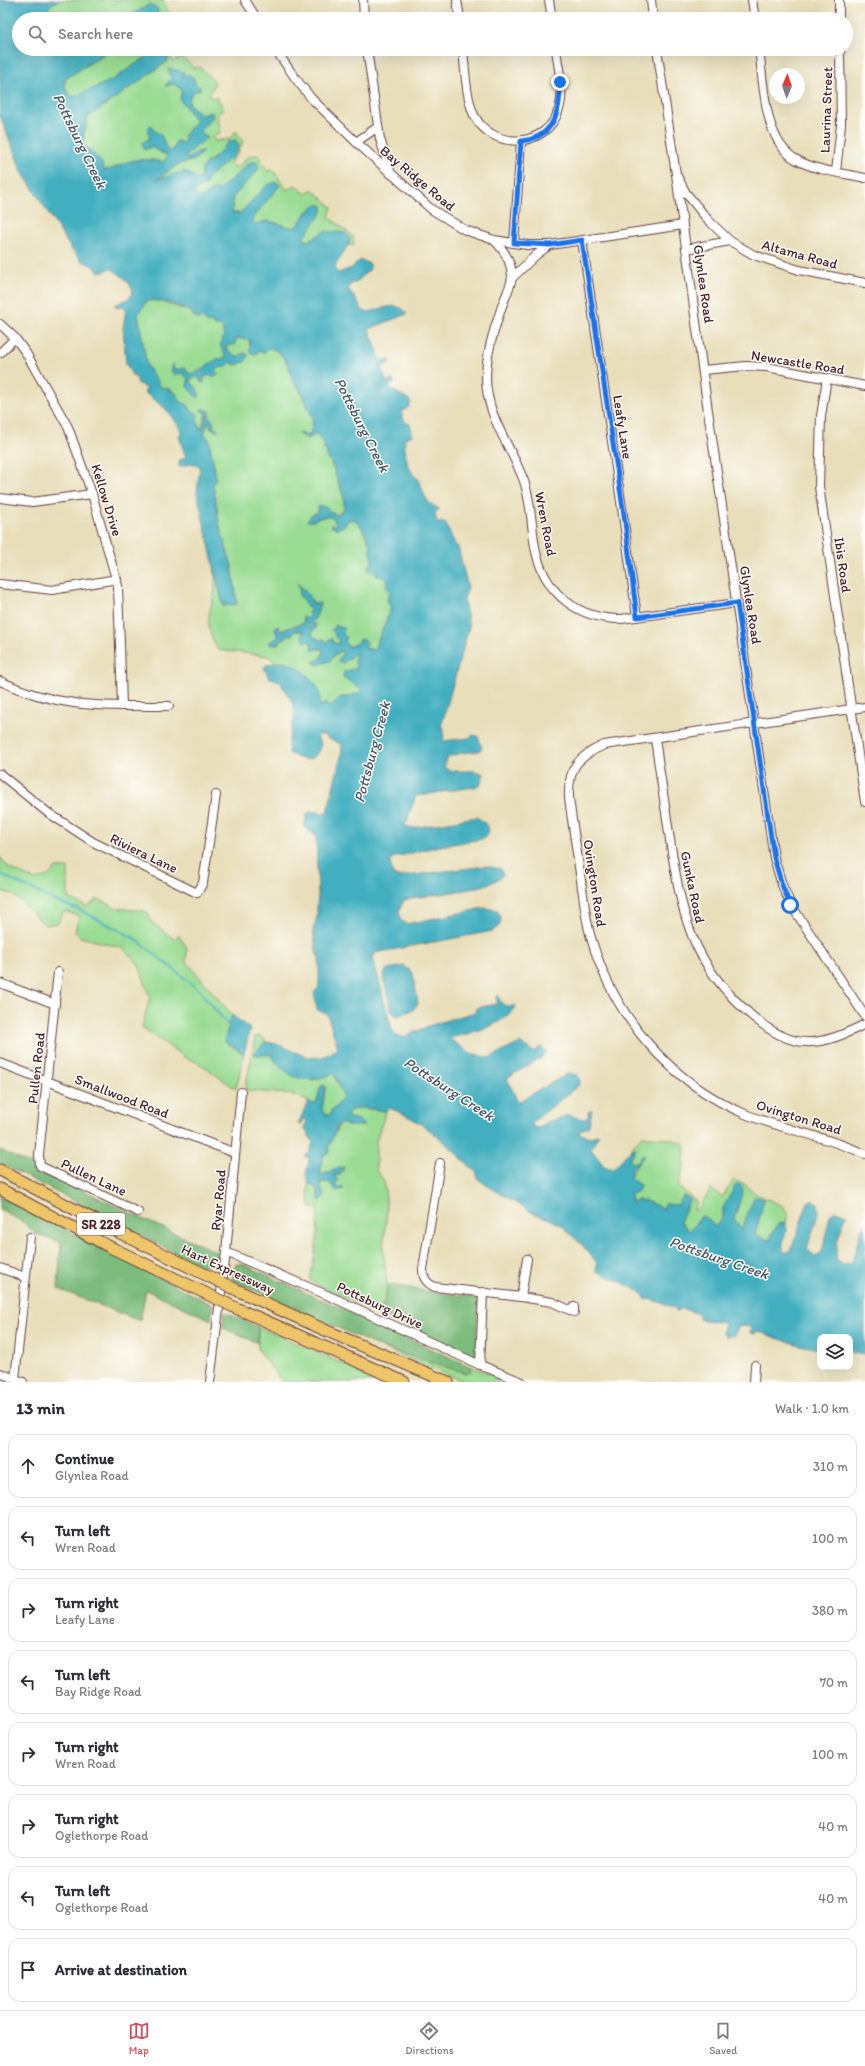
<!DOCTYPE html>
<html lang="en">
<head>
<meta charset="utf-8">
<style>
	body { margin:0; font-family:Itim,sans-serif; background:#f7f7f7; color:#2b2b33 }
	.controls { position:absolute; right:12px; bottom:12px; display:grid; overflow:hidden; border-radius:8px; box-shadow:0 4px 16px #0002 }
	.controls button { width:36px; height:36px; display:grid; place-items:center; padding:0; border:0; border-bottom:1px solid #e1e1e2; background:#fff; color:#2b2b33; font:20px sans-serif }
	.compass { position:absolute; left:769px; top:68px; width:36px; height:36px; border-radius:50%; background:#fff; box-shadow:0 4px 16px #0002; rotate:2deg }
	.stop { position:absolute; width:12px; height:12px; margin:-9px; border:3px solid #1a73e8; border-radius:50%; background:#fff }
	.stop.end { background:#1a73e8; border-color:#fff; box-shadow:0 1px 4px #0008 }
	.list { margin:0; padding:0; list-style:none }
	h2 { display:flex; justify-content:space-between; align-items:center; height:52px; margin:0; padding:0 16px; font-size:17px }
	h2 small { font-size:13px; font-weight:400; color:#7c7c81 }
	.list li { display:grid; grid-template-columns:26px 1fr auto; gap:12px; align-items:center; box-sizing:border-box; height:64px; margin:0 8px 8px; padding:0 8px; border:1px solid #e1e1e2; border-radius:12px }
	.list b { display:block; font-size:15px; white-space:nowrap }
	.list p { margin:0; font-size:13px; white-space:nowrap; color:#7c7c81 }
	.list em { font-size:13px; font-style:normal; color:#7c7c81 }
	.icon { flex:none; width:22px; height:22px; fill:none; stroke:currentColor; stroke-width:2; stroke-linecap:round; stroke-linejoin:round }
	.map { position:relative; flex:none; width:865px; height:1382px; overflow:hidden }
	.search { position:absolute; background:#fff; box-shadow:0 4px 16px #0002; left:12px; right:12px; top:12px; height:44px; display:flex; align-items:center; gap:10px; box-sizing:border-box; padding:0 14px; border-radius:22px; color:#7c7c81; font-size:15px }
	.sheet { height:628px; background:#fff }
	nav { display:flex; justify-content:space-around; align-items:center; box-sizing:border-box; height:56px; border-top:1px solid #e1e1e2; background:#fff; font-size:11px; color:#7c7c81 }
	nav a { display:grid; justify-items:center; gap:2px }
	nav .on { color:#d1495b }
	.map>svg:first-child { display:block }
</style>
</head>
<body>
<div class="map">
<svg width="865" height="1382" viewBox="0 0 865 1382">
	<rect width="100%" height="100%" fill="#fdfcf7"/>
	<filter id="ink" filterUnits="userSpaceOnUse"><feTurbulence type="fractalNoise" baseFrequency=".025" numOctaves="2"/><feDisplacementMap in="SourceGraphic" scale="8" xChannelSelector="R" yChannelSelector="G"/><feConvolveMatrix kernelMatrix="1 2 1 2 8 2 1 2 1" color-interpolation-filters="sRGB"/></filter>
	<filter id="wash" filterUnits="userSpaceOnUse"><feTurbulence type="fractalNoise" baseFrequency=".012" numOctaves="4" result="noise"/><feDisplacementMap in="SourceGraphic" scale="16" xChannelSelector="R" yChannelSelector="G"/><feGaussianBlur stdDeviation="0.9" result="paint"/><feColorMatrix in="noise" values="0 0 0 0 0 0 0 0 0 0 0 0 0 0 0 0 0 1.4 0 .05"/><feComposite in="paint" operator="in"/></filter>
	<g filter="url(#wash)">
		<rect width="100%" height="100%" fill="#e8deb9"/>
		<g fill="#9adc93" stroke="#727e5f">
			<path d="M59,0H148L151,2L153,0H163L172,19H157L150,4L125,19H47L49,6Z"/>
			<path d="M112,49H158L112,80L74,97C65,92 64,88 65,79Z"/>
			<path d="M169,49H179L171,54L172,61L183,58L194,68L200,67L215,82L209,96L213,98L216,97L224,108L217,115L221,132L212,137L215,141L230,139L236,131L243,142L238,153L229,165L238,167C246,158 250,153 262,156L260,160L267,171L273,170L287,190L295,185L306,194L312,189L332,207L329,217L353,236L354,245L349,246L350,239L308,241L303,237L322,213L323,205L308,211L296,227C281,228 272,217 256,224L252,222L267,185L240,213L232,214L233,197L258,170L252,161L219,190H212L203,197L195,195L193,192L205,185L209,176L222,166L220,152L216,157L205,163L201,180H198L193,175L155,181L179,164L195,160L203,152H197L188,159L186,156L207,136L199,131L208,113L201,115L189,104L190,96L196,85L185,75L182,76L183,72L171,79L165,86L174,84L182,90L180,99L196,122L184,135L185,141L182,143L176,141L173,151L167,149L161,135L150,138L151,147L169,156L163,162C152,159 139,158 128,162C119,164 114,170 104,170L83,143L87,118L168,61Z"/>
			<path d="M156,300L191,312L194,317L204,318L213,323V325L222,327L224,337L220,345L227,358C212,363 202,370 189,374L187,370H174L172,373H183L188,379L187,387L196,397L197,388L190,381L191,379L215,373L217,367H224L232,361L237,365L241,363L238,357L232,355L226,347L237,338L250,340L249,345L259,351L269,348L274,349C284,356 292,368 292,380L299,388L313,418L311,433L300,436L317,434C323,440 329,451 327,459L330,460L344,498V508L338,515C328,511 321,511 311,515V520L328,516L334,519L336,525L331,527L344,526L348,520L355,519C367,533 372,545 372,563L367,567L384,577L388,583L387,586L390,592L387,600L391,608L374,650L357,645L349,647C343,641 342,634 336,628L339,644L320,640L312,635L311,628L308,627L316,617L320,603L313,604L312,600L302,587L300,588L307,607L311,608L310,615L307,618H303L304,622C296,628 284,633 275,628L277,635L275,641L271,640L279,643L294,631H304L312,646L311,648L324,650L321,658L319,659L320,664C330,661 333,655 342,651L343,653L341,658L357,652L355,662L357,669L352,682L355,686L361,689V692L348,697H340L332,705L324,704L318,706L288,663L275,662L268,656L218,650C203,623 209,618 215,590C216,582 214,571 214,562L223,606L237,604L232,566L220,528L213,484C219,473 209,445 203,434L207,423L213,427V422L209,416L210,411L201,410L206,413L201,431L193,413L181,402L177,394L170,389L161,387L147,366L138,314L147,301Z"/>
			<path d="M0,857L9,868L35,880L48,876L56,868H68V898L87,907L98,899L116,908L145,911L149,914L151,922L174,939L179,935L187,948L186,961L232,1015L224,1041L244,1054L236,1089L199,1063L184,1057L142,1027L150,997L139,965L123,948L80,937L75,931L79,916L64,911L58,923L45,925L13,894L0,891Z"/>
			<path d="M260,1036L265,1039V1042L255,1053L272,1055L313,1080L334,1074L343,1096L331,1115H326L322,1110L326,1087L321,1086L316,1104H313L294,1095L245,1090L255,1037Z"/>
			<path d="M361,1108L386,1111L376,1141V1170L384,1181L387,1210L383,1248L387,1284L385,1300L380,1314L310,1281L317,1240L318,1208H310L308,1184H312L318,1191L319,1200L324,1197L320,1182H329L336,1191L343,1188L335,1186L333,1175H340L344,1167L320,1175L324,1154L330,1151L328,1148L340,1123L348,1126L359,1120L349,1118L347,1115L349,1111Z"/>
			<path d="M642,1136L670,1139L685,1144L684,1166L678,1187L697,1202L694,1210H697L711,1189L722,1197L734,1180L743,1183L756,1194L783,1206L788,1215L786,1222L778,1224L769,1241L755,1235L764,1199L742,1229L734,1219L743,1191L723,1208V1217L715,1228L706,1217L690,1231L680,1222L689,1198L683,1196L678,1205L665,1204L664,1209L644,1200L632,1203L631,1194L641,1186L630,1178C633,1167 639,1166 642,1156L637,1162L632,1163L629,1159L636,1148L630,1150Z"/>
			<path d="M258,1327L385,1382H282L258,1349Z"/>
			<path d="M378,1346L466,1373L471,1372L469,1366L511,1382H465Z"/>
		</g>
		<g fill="#7bbc7d" stroke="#626e54">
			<path d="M0,1150L136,1216L221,1254L214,1264L201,1266L0,1163Z"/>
			<path d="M0,1196L213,1305L211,1320L146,1290L140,1321L58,1289L61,1242L36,1234L24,1223L0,1209Z"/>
			<path d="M240,1263L469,1366L471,1372L466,1373L378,1346L232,1280L235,1265Z"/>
			<path d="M387,1284L425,1291L478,1298L476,1357L380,1314L385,1300Z"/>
			<path d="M224,1312L258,1327V1343L223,1328Z"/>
		</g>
		<g fill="#43afc0" stroke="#466776">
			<path d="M0,0H59L49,6L47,19H19V49H57L59,53H68L75,49H112L65,79C64,88 65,92 74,97L112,80L158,49H169L168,61L87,118L83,143L102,163L104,170C114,171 119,164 128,162C139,158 152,160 163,162L168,156L151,147L145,150L142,143L150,138L147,128L151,125L154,131L161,135L167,149L173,151L176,141L182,143L185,141L184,135L196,122L180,99L182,90L174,84L165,86L171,79L168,68L184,72L182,76L188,74L194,78L196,85L200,87V90L195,91L190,96L189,104L201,115L212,112L213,117L200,131L207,137L186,156L188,159L197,152L203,151L195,160L179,164L156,180L184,171L201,180C201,163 204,167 215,157C220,153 224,147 228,142L236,140L239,147L234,156L209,176L205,185L193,192L195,195L203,197L212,190H219L252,161L258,163V170L233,197L232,213H240L267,185L276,182L280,185L253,218L252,222L256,224C273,216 280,228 296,227L308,211L317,205H323L322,213L303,238L308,241L325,231L346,233L350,239C348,249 339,256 335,267L337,273L352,268L356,263L361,260L370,264V269L356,283H352L348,288L364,312C378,312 398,298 407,314L369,329L381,360L389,359L390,362L382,368L386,382L393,380L395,383L389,386C394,395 406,394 411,402L409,407L401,412L405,422L410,424L413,435L405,438C404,449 406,465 413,474C415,477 416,476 417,478C424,489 423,502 438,508L439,510L435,513L437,523L445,522L455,544L458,547L468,588L464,599L469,627L441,727L444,728L443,741L469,738L472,735L478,736L482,748L479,751L462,753L448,757L444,768C458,775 472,767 484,774L480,786L416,796L405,826L413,828L477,817L487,825L488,835L482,839L435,847L392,858L390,862L393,875L398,877L486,866L501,869L503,875C493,890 425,895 404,900L399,911L401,920L406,924L484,908L497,910L501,917L500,925L493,931L375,953L373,958L392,1030L398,1036L404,1037L428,1026L475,1012L476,1008L497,1004L496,997L498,995L502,1004L509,1007L515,1005L516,1008C511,1011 509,1015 504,1018C491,1029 466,1034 450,1038L451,1040L471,1053L489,1058L520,1043L534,1052L541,1047L547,1052L541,1058L507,1078L518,1102L569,1073L577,1075L580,1081L579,1085L532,1123L534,1128L542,1127L545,1123L568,1115L584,1119L588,1118V1112L592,1110L589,1126L579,1131L580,1134L590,1137L599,1134L591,1149L604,1166L613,1169L630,1150L637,1148L629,1159L632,1163L637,1162L643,1155L644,1157L632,1169L630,1178L641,1186L637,1192L631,1194L632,1203L640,1199L642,1202L644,1200L664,1209V1204L678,1205L683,1196L690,1198L680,1222L690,1231L701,1216L706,1217L715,1227L723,1218V1208L736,1184L742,1185L743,1191L734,1219L742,1229L754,1197L764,1199L755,1235L769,1240L778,1224L786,1222C788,1233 780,1242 784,1253L791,1250L808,1202L813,1200L818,1203L819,1212L807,1249L815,1256L822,1252L830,1215L836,1211L846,1215L837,1243L836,1260L843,1265L852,1263L861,1230L865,1223V1349L863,1355L850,1352V1337H820V1349C799,1346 778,1339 757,1331L755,1334L750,1333L751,1327L739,1326L734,1335L726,1337L723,1332L724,1323L699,1319V1314L680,1308L679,1311L675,1310L676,1308L649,1299L648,1300L645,1299L644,1295C627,1283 614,1280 596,1271L597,1263L583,1246L561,1225L547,1218L536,1215L486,1185L477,1178V1173C447,1145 429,1123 389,1108L386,1111C375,1110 353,1103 347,1115L349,1118L359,1120L364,1126H348L342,1123L338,1125L328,1148L330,1151L324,1155L320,1175C329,1175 335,1168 344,1167L340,1175H334L338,1181L335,1184V1186L344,1187L343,1189L336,1191L329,1182H320L324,1197L321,1201L319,1200L318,1191L312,1184H308L306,1175L309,1158L305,1157L306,1155L309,1154L313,1142L304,1128L307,1121L303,1119L300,1125L298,1124L308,1102L316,1104L321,1086L325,1085L322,1110L326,1115H331V1110L336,1107L343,1096L334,1074C314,1080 300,1084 283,1069C278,1064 274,1062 272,1055H255L254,1053L265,1042C292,1043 309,1072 338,1048L327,1014L317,1010L314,992L319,987V956H317L313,928C319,919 316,907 318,896L316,836L304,827L307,814L310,811L323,813L327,812L342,752L341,744L327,738L324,735H318L317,738L321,744C316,762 305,763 289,753C285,737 299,720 293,704C291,699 287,694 285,690C280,683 278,678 269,678L264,668L266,665C273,663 281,661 288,663C300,667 320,683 320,697C321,699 319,703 319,706L324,704L332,705L340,697H348L361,692V689C354,686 350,681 343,677L344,672L352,669H357L354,659L357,652L343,663L338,661L343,653L342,651L335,654L330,661L318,665L313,662L321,658L324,650L317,648L314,650L311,649L312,646L309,641L305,642L302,636L303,631H294L292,635L289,634L279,643L275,645L270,644L269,642L275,640L277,635L275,628L276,626H278L280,631H283C290,625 297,627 304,622L303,616L307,618L310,615L308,613L311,609L307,607L303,598L299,596L300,588L297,583L308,594L313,604L320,603L316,617L308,627L311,628L313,624H316L315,630L312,631V635L320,640L323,639L328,642L329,639H332L333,643L339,644L338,639L334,636L335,633L331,630L335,628V625L344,628L343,635L347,637L345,642L349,647L354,644H357L358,640L363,639L367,643L365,648L374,650L391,608L387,600L390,592L386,586L388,583L384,577L377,576L373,570L369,571L367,567L372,563C372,546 367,533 355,519L348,520L344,526L337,529L330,525H336L334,519L328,516L317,518L314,521H307L311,515L318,512V507L322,506L328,508V511L338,515L344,508V498L330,460L327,459V451L322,449L325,446L317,434L307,439L297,433L308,435L311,433L313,418L299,388L292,380C292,368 282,350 269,348L264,353L259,351L254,355L250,353V340L237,338L234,345H228L226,347L227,350L238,357L241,354L246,353L248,356L245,362L234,365L232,362L225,367L217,368L215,373L219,374L215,376H204V383L200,382V377L191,379L190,381L197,388V390L200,394L198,398L187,387L188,379L183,373L176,375L172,373L170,368L173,363L174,370L185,368L189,374L202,371L206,366L217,359L226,358L220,345L222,339L224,337L222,327L213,325V323L206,322L204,318L199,319C195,317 193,313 189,311C177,305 160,299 147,301L138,314L147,366L161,387C170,389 177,392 181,402L188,405L193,413L196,412L198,415L197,420L201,430L206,419V413L200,410L202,408L210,411L209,416L213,422V427L218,430V432L211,428L208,422L204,434L209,439L211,450L216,479L213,484L220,528L232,566L237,604L223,606L197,493L200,466L191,464L179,467V460L186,458L179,436L181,432C174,413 160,404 144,392L147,389L136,382L138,380L132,375L126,363L123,328L126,309L124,306L117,308L115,305L130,298L133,290C127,279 121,275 110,268L104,272L97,271L95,267L82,261L72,250L22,172L0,116Z"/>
			<path d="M150,4L158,9L157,19H125Z"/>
			<path d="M404,966L413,973L418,1003L413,1010L397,1016L391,1011L383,976L387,969Z"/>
			<path d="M232,1015L250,1029L244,1054L224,1041Z"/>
		</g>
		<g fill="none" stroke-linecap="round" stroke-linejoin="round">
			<path stroke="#43afc0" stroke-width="2" d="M0,874L60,903L80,910L136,939L199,990L229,1026"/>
		</g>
	</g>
	<g filter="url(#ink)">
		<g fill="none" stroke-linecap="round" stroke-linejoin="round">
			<defs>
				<g id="minor">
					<path d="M245,0L257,19"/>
					<path d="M363,0L364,19"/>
					<path d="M457,0L460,19"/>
					<path d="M549,0L552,19"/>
					<path d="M651,0L653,19"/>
					<path d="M752,0L755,19"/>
					<path d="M839,0V19"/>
					<path d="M275,49L296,79L311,98L356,142L431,209L465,230L494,240L527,245H550L683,225"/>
					<path d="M367,49L380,139L391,174"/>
					<path d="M463,49C465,68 466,98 474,115C492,151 547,149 559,109C565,91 558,68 556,49"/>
					<path d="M657,49L676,174L686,193L708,220L730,241L754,255L799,270L865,283"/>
					<path d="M759,49C764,83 763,142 797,160C817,171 843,173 865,178"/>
					<path d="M356,142L378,127"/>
					<path d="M836,172L841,125L840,49"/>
					<path d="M676,174L708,411L774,858L782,885L791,905L865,1016"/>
					<path d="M494,240C504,250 512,262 512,277C511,286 505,297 502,306C494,330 486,353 486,379C487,418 511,446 524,481C532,504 531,529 536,552C546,595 579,619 621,619L737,603"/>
					<path d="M582,240L623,515L637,617"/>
					<path d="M514,243L521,141"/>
					<path d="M686,249L730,241"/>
					<path d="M512,278L536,255L550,245"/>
					<path d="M0,324L15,338L26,353L68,427L92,494L118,586L122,706"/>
					<path d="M0,353L15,338"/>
					<path d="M703,370L746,366L767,367L865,386"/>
					<path d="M827,378L821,416L819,486L865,802"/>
					<path d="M0,498L32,502L92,494"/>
					<path d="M0,584L52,590L117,579"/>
					<path d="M0,681C58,709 107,706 169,706"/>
					<path d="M865,707L604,745C577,757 568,768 569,798C573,828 578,858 582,888C585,906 586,924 592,941C615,1018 670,1082 745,1114C784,1130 826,1136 865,1154"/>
					<path d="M655,739C660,773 665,806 670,840C682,916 691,964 752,1016C793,1051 819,1048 865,1024"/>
					<path d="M0,774L47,812L93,842L197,893L203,883L216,795"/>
					<path d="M58,972L39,1155L40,1166L138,1212"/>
					<path d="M0,983L55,1004"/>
					<path d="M0,1063L235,1153"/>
					<path d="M440,1163L423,1269C423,1278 426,1283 435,1287L521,1297L552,1302L574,1312V1307"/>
					<path d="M226,1252L327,1295L480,1365L522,1382"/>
					<path d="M0,1268L25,1277"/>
					<path d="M521,1297L527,1259"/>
					<path d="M480,1365L483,1292"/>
					<path d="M0,1373L23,1382"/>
					<path d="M15,1379L30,1237"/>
					<path d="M210,1382L226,1252L241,1092"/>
					<path d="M754,1382L755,1365"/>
				</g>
				<g id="highway">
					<path d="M0,1170L110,1228L204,1274"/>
					<path d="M0,1189L110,1247L203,1292"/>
					<path d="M239,1291L327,1331L448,1382"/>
					<path d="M236,1308L404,1382"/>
				</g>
			</defs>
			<use href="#minor" stroke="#623c40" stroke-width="10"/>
			<use href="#highway" stroke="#623c40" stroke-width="13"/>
			<use href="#minor" stroke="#fff" stroke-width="8"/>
			<use href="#highway" stroke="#eec569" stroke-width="11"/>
			<defs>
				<g id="highway-bridge">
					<path d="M204,1274L239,1291"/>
					<path d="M203,1292L236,1308"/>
				</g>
			</defs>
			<use href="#highway-bridge" stroke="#623c40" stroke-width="13" stroke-linecap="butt"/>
			<use href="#highway-bridge" stroke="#eec569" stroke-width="11"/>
		</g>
	</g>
	<g fill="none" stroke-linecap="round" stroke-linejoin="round" filter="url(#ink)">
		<path stroke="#1a73e8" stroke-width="5" d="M560,82C561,110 554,138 521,141L514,243L550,245L582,240L624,515L637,617L737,603L774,858L782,885L790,905"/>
	</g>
	<g text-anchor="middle" stroke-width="3" stroke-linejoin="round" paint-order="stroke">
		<rect fill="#fdfcf7" stroke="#806168" stroke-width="1" x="77" y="1213" width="48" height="22" rx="3"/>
		<g font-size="13" font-weight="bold" fill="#4a1f2b">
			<text x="101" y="1229">SR 228</text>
		</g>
		<g font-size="14" fill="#4a1f2b" stroke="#fdfcf7">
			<text transform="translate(826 110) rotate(-88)" y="5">Laurina Street</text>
			<text transform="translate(418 178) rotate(40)" y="5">Bay Ridge Road</text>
			<text transform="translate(800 254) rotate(15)" y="5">Altama Road</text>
			<text transform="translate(704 284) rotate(82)" y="5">Glynlea Road</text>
			<text transform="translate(798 362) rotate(9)" y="5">Newcastle Road</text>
			<text transform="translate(623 427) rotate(81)" y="5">Leafy Lane</text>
			<text transform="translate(107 500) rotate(73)" y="5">Kellow Drive</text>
			<text transform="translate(546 524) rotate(79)" y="5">Wren Road</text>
			<text transform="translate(843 565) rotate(82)" y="5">Ibis Road</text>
			<text transform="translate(751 605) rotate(81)" y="5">Glynlea Road</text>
			<text transform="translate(144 853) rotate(26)" y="5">Riviera Lane</text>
			<text transform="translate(595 883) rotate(81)" y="5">Ovington Road</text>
			<text transform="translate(693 887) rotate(78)" y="5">Gunka Road</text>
			<text transform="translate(36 1068) rotate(-84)" y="5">Pullen Road</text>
			<text transform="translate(122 1096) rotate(21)" y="5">Smallwood Road</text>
			<text transform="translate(799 1117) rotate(17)" y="5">Ovington Road</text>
			<text transform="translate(94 1177) rotate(25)" y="5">Pullen Lane</text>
			<text transform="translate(218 1200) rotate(-85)" y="5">Ryar Road</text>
			<text transform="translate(228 1269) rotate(25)" y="5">Hart Expressway</text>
			<text transform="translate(380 1305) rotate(25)" y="5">Pottsburg Drive</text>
		</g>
		<g font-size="15" font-style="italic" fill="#475967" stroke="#fdfcf7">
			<text transform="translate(80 141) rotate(64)" y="5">Pottsburg Creek</text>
			<text transform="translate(362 425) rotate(63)" y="5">Pottsburg Creek</text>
			<text transform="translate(372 752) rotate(-75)" y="5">Pottsburg Creek</text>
			<text transform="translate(449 1089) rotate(33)" y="5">Pottsburg Creek</text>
			<text transform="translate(719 1258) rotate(19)" y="5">Pottsburg Creek</text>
		</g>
	</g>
</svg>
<div class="controls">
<button><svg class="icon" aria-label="layers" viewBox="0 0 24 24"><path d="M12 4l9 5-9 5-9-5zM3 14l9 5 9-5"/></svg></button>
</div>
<svg class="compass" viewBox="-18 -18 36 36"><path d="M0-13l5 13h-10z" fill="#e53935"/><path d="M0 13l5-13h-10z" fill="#7c7c81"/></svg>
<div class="stop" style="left:790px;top:905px"></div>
<div class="stop end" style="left:560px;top:82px"></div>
<div class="search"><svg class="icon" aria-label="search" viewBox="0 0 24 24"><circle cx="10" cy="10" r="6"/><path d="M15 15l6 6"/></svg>Search here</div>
</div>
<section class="sheet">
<h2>13 min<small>Walk · 1.0 km</small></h2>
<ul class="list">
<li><svg class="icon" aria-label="ahead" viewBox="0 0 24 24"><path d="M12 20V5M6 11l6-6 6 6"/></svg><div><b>Continue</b><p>Glynlea Road</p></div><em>310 m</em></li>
<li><svg class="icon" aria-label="left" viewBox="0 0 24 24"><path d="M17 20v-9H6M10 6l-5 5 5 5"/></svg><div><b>Turn left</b><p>Wren Road</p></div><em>100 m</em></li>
<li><svg class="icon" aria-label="right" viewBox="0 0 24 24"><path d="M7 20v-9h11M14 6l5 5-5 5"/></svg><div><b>Turn right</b><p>Leafy Lane</p></div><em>380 m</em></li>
<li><svg class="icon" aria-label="left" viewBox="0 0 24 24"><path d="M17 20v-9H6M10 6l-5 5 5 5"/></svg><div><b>Turn left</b><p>Bay Ridge Road</p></div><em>70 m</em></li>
<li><svg class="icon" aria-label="right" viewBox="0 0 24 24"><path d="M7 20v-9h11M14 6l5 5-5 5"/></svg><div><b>Turn right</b><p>Wren Road</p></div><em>100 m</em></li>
<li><svg class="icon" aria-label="right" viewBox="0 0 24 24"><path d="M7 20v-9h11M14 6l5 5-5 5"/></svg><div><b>Turn right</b><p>Oglethorpe Road</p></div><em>40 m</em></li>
<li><svg class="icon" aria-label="left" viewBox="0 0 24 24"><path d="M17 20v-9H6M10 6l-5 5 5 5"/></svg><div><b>Turn left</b><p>Oglethorpe Road</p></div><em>40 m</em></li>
<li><svg class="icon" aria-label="arrive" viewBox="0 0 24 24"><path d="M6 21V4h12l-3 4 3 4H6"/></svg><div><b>Arrive at destination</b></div></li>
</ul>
</section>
<nav>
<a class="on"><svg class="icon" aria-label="map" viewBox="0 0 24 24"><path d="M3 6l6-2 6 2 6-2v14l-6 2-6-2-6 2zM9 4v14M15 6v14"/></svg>Map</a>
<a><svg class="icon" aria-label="directions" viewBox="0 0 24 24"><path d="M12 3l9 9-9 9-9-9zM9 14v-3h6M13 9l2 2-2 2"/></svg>Directions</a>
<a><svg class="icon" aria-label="saved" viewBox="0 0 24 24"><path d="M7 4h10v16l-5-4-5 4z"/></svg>Saved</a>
</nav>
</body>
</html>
